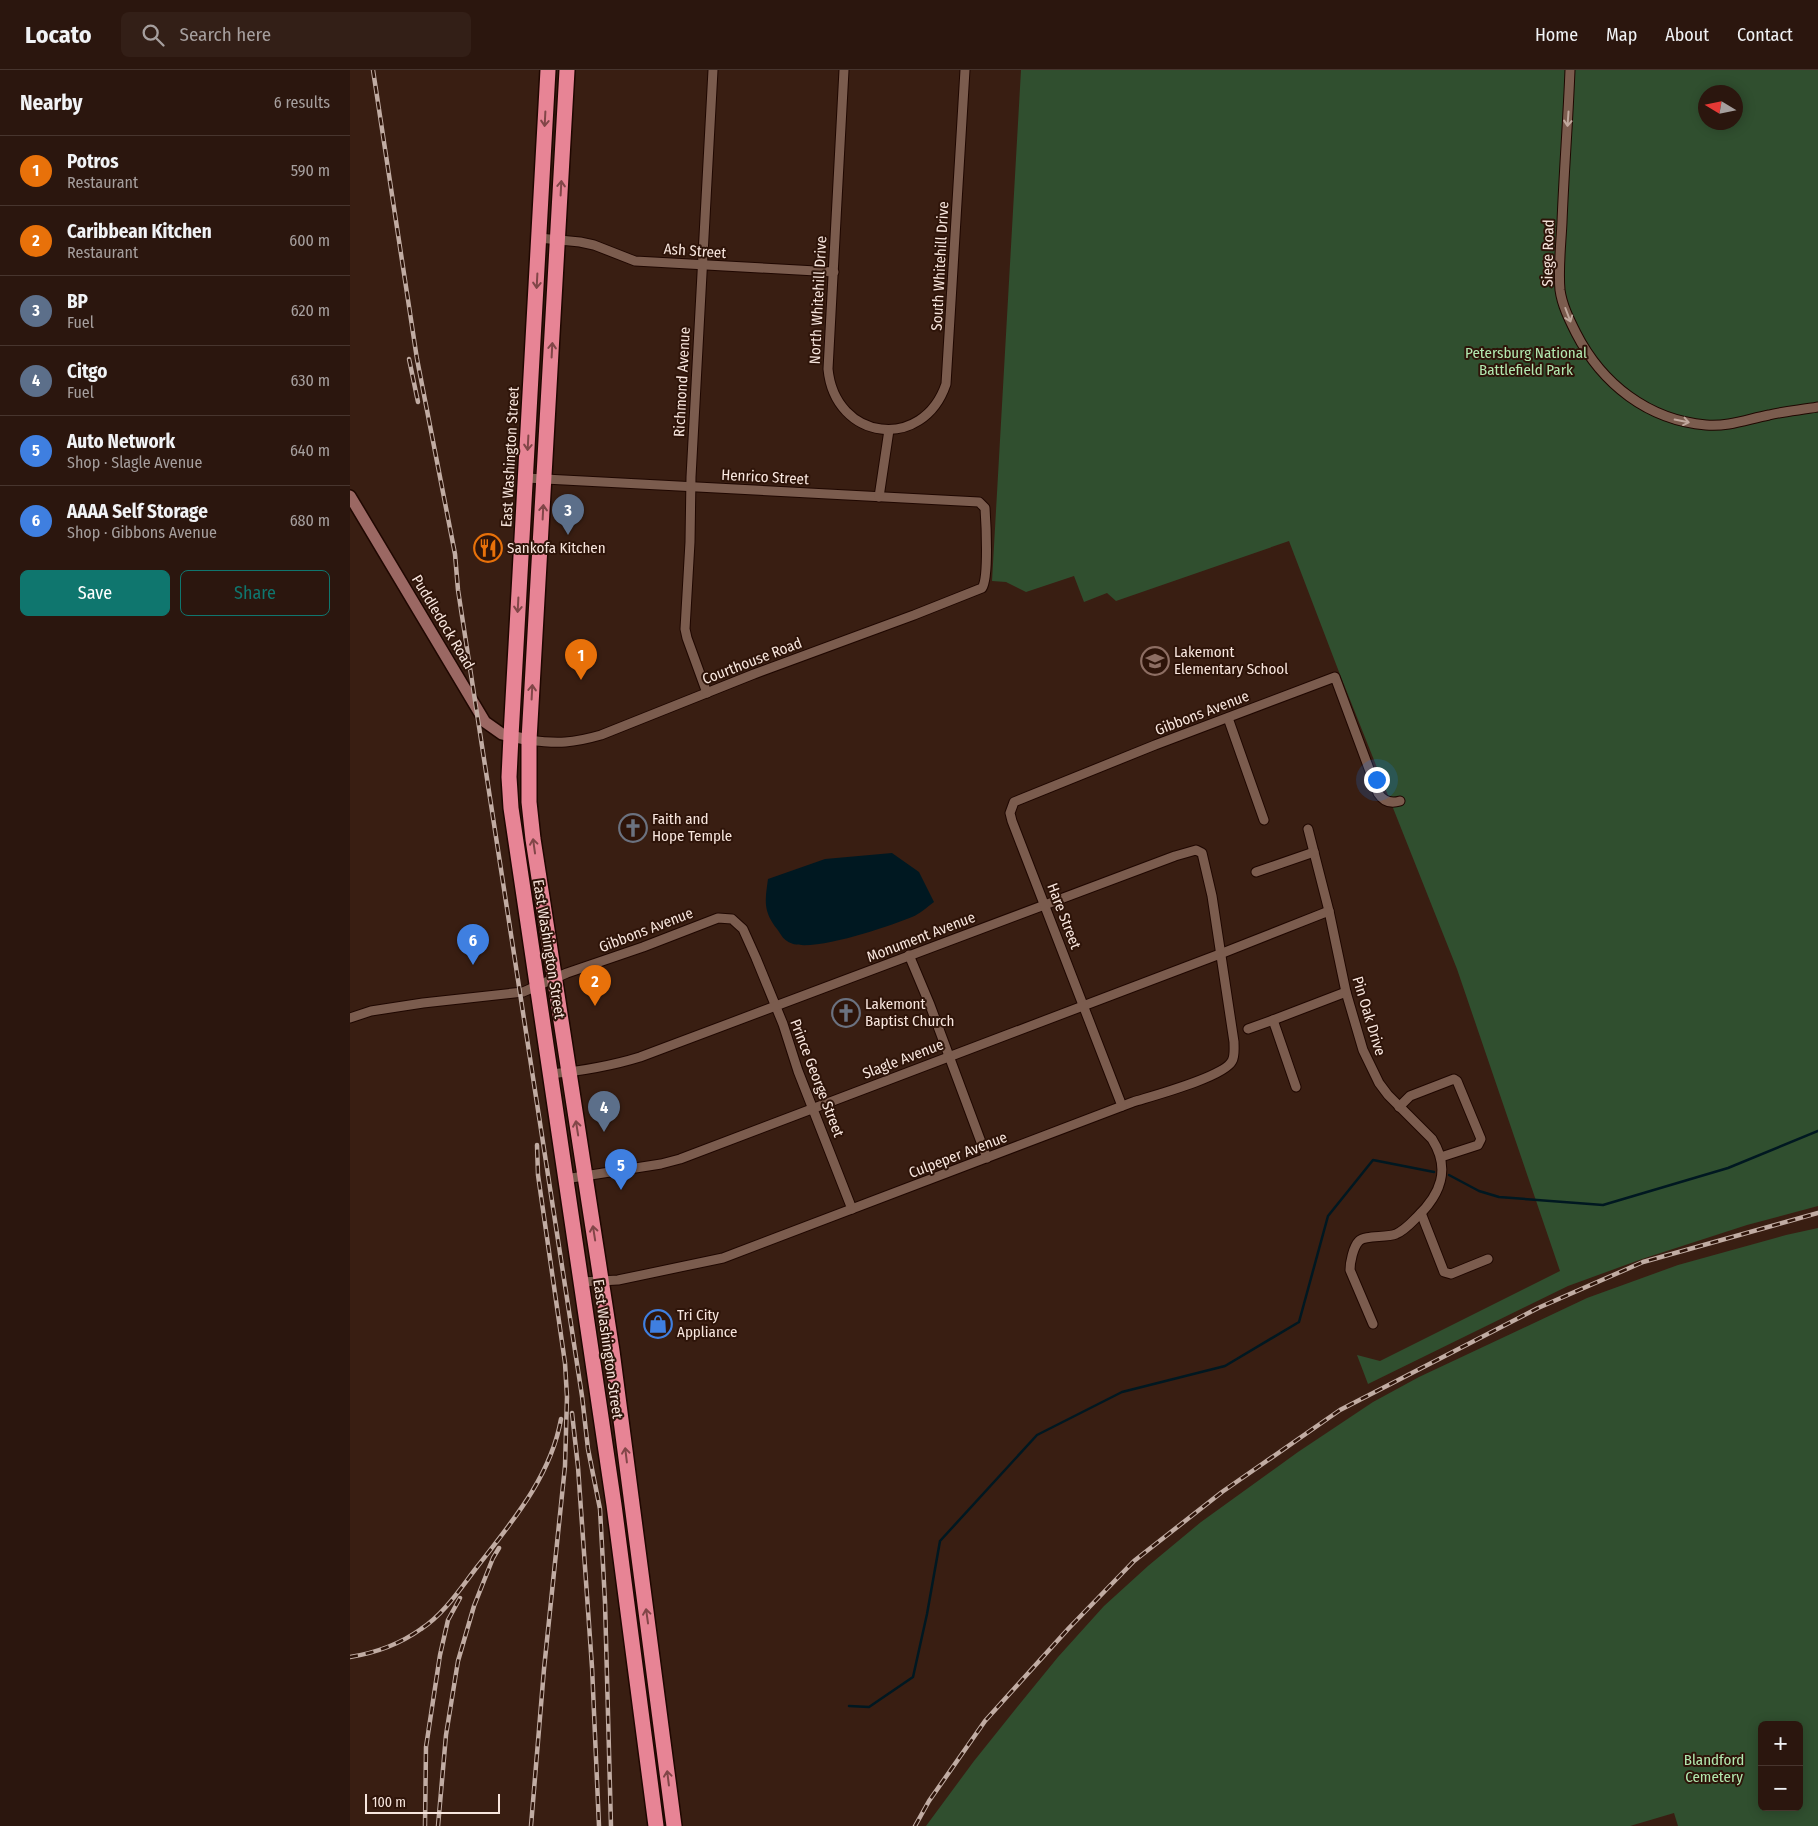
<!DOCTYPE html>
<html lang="en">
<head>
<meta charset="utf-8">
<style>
	body { margin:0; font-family:"Fira Sans Condensed",sans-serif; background:#331f17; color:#f1f3f6 }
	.controls { position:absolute; right:15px; bottom:15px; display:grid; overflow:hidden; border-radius:8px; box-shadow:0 2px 12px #0003 }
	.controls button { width:45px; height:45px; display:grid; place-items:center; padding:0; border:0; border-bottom:1px solid #47352e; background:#2b160e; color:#f1f3f6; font:25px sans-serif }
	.compass { position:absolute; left:1348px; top:15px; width:45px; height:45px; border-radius:50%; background:#2b160e; box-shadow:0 2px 12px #0003; rotate:280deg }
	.scale { position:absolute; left:15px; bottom:12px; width:135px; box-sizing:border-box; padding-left:5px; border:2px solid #f8e6de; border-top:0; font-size:14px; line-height:18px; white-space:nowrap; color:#f8e6de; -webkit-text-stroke:4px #2e1409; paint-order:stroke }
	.you { position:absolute; left:1026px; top:709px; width:18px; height:18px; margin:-12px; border:4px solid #fff; border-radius:50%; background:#1a73e8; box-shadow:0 0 0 8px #1a73e833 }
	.badge { display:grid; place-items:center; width:32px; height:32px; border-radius:50%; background:#0f766e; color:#fff; font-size:16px; font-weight:700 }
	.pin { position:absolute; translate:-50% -41px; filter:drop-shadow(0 1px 2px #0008) }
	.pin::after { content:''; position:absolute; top:26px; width:18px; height:15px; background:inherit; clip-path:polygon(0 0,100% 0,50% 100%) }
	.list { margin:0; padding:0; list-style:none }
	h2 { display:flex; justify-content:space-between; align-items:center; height:65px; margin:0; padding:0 20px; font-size:21px }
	h2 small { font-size:16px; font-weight:400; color:#a69f9e }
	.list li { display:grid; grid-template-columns:32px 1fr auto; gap:15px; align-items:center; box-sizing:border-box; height:70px; padding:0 20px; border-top:1px solid #47352e }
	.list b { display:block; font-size:19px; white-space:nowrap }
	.list p { margin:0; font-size:16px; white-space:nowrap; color:#a69f9e }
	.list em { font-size:16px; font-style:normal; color:#a69f9e }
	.actions { display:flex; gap:10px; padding:15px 20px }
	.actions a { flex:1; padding:11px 0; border:1px solid #0f766e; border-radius:8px; text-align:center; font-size:18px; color:#0f766e }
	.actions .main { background:#0f766e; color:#fff }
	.icon { flex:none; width:28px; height:28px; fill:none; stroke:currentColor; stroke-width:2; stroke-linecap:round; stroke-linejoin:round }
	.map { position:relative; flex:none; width:1468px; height:1756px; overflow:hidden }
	header { display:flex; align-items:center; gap:30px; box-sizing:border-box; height:70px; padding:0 25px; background:#2b160e; border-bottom:1px solid #47352e }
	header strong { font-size:24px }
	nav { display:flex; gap:28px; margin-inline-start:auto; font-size:18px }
	.search { width:350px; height:45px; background:#331f17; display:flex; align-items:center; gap:12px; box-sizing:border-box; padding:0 18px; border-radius:8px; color:#a69f9e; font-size:19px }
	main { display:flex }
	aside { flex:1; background:#2b160e }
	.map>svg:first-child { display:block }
</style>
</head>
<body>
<header>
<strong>Locato</strong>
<div class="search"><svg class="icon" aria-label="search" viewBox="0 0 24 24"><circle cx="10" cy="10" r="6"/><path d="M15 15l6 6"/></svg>Search here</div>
<nav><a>Home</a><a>Map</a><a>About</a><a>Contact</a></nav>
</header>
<main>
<aside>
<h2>Nearby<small>6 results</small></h2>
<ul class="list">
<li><span class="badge" style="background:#e8710a">1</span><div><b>Potros</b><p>Restaurant</p></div><em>590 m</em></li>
<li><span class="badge" style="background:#e8710a">2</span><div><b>Caribbean Kitchen</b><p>Restaurant</p></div><em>600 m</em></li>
<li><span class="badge" style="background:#5c6f8a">3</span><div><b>BP</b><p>Fuel</p></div><em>620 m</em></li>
<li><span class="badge" style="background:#5c6f8a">4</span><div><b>Citgo</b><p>Fuel</p></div><em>630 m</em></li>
<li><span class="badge" style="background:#3f7fe0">5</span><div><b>Auto Network</b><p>Shop · Slagle Avenue</p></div><em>640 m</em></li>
<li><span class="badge" style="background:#3f7fe0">6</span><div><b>AAAA Self Storage</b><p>Shop · Gibbons Avenue</p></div><em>680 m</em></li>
</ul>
<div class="actions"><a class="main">Save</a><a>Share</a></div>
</aside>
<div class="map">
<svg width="1468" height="1756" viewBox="0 0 1468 1756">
	<rect width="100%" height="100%" fill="#391e12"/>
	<g fill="#304f2f" fill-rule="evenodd">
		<path d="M671,0H1468V1136L1397,1155L1292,1189L1218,1216L1018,1314L1007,1285L1030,1291L1210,1201L1107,899L989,602L939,471L766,531L757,523L734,532L724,506L676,522L656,512L642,511ZM1356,22H1386V52H1356Z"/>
		<path d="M1468,1158V1756H1328L1324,1743L1280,1756H576L624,1691L668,1636L708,1587L754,1536L798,1496L851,1452L948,1382L1023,1332L1069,1307L1237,1228L1328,1195L1436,1165ZM1412,1655H1449V1737H1412Z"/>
	</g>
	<path fill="#001821" d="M542,783L569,802L584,832C577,837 570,844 562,847C540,856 455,886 437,871C433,869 430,863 427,859C413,841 415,831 418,809L475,789Z"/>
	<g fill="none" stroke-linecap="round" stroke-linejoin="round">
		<g stroke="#001821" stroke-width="2.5">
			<path d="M1099,1105L1129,1121L1149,1127L1253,1135L1378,1098L1468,1061"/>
			<path d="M499,1636L519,1637L563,1607L577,1544L590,1471L687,1365L772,1322L875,1296L949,1252L978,1146L1023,1090L1084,1102"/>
		</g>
		<defs>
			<g id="street">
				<path d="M494,0L478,299C485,371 573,382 596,314L615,0"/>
				<path d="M1220,0C1218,51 1214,101 1212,152C1211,174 1208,198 1210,220C1212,235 1219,249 1226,263C1252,314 1298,350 1356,355C1378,357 1398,349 1419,345C1435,341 1452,340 1468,337"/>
				<path d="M189,168L230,172L244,175L285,191L484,202"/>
				<path d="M176,408L629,432L635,438C636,452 639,508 632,518L564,545L404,604L251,665C223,673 208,674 179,670"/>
				<path d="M529,427L539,360"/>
				<path d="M357,623L337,568L335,559L340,472L341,407L363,0"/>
				<path d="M878,648L914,750"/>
				<path d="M958,759L979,841L996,922L1013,980L1029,1013L1038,1025L1082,1069C1101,1099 1091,1124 1067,1147C1060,1154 1055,1160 1046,1164C1036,1168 1015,1165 1009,1171C1003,1177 1000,1193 1000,1200L1023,1254"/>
				<path d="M906,802L964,782"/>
				<path d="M559,885L580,935L637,1088"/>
				<path d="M0,948L21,941L73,933L173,922L217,903L293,877L368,848L382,849L393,859L406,888L433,954L448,1001L502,1139"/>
				<path d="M898,959L923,950"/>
				<path d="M200,1004C231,1001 261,996 290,987L825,786L846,780L852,783L862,826L884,972C884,979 885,986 882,991C874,1007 802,1026 783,1032L373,1188L268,1210L231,1212"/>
				<path d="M946,1017L923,950L996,922"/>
				<path d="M772,1036L662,751L660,743L664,732L805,675L985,607L1028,723C1033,731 1040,734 1050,731"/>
				<path d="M1049,1037L1060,1026L1104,1009L1107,1011L1131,1069L1128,1075L1091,1087"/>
				<path d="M215,1109L311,1094L330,1089L870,884L979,841"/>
				<path d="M1071,1143L1094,1202L1101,1204L1138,1189"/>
			</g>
			<path id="secondary" d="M0,426L135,652L152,664L179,670"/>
			<g id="highway">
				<path d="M198,0L161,666L159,707L161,738L264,1435L306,1756"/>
				<path d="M217,0L179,670V732L183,769L262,1281L324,1756"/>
			</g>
		</defs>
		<use href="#street" stroke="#1f0700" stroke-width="11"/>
		<use href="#secondary" stroke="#1f0700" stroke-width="14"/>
		<use href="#highway" stroke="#1f0700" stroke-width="18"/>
		<use href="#street" stroke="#7b5c4e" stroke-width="9"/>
		<use href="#secondary" stroke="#9b6863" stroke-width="11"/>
		<use href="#highway" stroke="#e78495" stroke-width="15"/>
		<defs>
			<g id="rail">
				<path d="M23,0L67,289L105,484L108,520L232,1326L238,1379L250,1439L255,1532L261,1756"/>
				<path d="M59,289L68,332"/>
				<path d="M222,1343L228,1397L242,1597L249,1756"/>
				<path d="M0,1587C25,1583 50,1574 71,1559C94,1544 110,1519 127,1497C162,1452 201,1406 211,1349"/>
				<path d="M75,1756L76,1677L90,1585L98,1550L110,1528"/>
				<path d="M88,1756L96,1665L108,1591L124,1536L143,1488L149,1478"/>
				<path d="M181,1756L194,1599L215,1396L217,1327L215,1293L188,1105L187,1075"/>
				<path d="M565,1756L579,1731L635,1651L719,1558L784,1491L872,1422L990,1340L1188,1238L1293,1192L1468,1143"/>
			</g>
		</defs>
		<use href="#rail" stroke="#c1aca3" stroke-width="4.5"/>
		<use href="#rail" stroke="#2e1409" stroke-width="2.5" stroke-dasharray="8" stroke-linecap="butt"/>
	</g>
	<defs><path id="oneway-shaft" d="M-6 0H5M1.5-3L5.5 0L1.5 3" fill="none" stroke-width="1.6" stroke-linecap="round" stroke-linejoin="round" transform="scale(1.25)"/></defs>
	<g stroke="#814648">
		<use href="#oneway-shaft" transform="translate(195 49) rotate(93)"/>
		<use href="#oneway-shaft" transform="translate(211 118) rotate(-87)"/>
		<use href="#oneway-shaft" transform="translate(187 211) rotate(93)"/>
		<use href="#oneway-shaft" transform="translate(202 280) rotate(-87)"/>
		<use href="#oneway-shaft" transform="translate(178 373) rotate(93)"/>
		<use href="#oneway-shaft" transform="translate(193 442) rotate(-87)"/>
		<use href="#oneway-shaft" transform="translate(168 535) rotate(93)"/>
		<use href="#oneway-shaft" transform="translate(182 622) rotate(-87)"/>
		<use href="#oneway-shaft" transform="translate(184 776) rotate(-98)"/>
		<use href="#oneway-shaft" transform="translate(227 1058) rotate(-99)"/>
		<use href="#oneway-shaft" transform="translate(244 1163) rotate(-99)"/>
		<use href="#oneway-shaft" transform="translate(276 1385) rotate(-97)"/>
		<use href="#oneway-shaft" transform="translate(297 1546) rotate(-98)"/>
		<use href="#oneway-shaft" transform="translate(318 1708) rotate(-97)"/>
	</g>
	<g stroke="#c0a89d">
		<use href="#oneway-shaft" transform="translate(1218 49) rotate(94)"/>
		<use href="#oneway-shaft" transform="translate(1218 245) rotate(69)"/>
		<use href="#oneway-shaft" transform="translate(1332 351) rotate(11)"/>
	</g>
	<defs>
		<symbol id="restaurant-ring" viewBox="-11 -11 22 22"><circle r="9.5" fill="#2e1409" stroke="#e8710a" stroke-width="1.5"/><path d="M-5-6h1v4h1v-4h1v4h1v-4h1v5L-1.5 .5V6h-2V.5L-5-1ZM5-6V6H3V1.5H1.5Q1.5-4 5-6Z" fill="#e8710a"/></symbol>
		<symbol id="school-ring" viewBox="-11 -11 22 22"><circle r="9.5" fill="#2e1409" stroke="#8d6e63" stroke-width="1.5"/><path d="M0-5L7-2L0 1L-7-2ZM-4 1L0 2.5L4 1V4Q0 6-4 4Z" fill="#8d6e63"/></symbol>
		<symbol id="church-ring" viewBox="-11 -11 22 22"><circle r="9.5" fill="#2e1409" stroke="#6b7280" stroke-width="1.5"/><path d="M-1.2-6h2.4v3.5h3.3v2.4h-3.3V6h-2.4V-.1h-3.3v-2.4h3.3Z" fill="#6b7280"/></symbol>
		<symbol id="shop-ring" viewBox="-11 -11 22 22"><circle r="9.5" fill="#2e1409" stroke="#3f7fe0" stroke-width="1.5"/><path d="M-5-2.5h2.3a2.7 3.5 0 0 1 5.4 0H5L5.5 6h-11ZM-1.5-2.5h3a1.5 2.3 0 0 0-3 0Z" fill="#3f7fe0"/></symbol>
	</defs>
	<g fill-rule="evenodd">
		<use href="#restaurant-ring" x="122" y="462" width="32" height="32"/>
		<use href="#school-ring" x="789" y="575" width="32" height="32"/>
		<use href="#church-ring" x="267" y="742" width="32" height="32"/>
		<use href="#church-ring" x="480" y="927" width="32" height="32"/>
		<use href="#shop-ring" x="292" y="1238" width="32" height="32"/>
	</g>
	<g text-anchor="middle" stroke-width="4" stroke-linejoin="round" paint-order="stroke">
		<g font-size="15" fill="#f8e6de" stroke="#2e1409">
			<text transform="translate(345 181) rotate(4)" y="5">Ash Street</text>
			<text transform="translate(1198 183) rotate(-89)" y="5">Siege Road</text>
			<text transform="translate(590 196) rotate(-87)" y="5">South Whitehill Drive</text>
			<text transform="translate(468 230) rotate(-87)" y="5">North Whitehill Drive</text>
			<text transform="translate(332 312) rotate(-87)" y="5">Richmond Avenue</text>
			<text transform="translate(160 387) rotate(-87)" y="5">East Washington Street</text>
			<text transform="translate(415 407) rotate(3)" y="5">Henrico Street</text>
			<text transform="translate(93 552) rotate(59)" y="5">Puddledock Road</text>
			<text transform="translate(402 591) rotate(-21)" y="5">Courthouse Road</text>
			<text transform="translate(852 643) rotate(-21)" y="5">Gibbons Avenue</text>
			<text transform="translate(714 846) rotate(69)" y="5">Hare Street</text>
			<text transform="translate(296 860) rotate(-21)" y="5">Gibbons Avenue</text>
			<text transform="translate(571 867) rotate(-21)" y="5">Monument Avenue</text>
			<text transform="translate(199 879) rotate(81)" y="5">East Washington Street</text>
			<text transform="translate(1019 946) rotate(73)" y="5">Pin Oak Drive</text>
			<text transform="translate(553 989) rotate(-21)" y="5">Slagle Avenue</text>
			<text transform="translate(467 1008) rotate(69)" y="5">Prince George Street</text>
			<text transform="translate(608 1085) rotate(-21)" y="5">Culpeper Avenue</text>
			<text transform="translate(258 1279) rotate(82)" y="5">East Washington Street</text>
		</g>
		<g font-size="15" fill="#b2e9b0" stroke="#2e1409">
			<text x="1176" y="288">Petersburg National<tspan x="1176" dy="17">Battlefield Park</tspan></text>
			<text x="1364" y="1695">Blandford<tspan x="1364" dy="17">Cemetery</tspan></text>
		</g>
		<g font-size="15" fill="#f8e6de" stroke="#2e1409" text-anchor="start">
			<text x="157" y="483">Sankofa Kitchen</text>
			<text x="824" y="587">Lakemont<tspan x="824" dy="17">Elementary School</tspan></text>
			<text x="302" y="754">Faith and<tspan x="302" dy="17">Hope Temple</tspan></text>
			<text x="515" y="939">Lakemont<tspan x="515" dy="17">Baptist Church</tspan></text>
			<text x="327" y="1250">Tri City<tspan x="327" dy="17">Appliance</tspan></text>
		</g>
	</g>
</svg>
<div class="controls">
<button>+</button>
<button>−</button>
</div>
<svg class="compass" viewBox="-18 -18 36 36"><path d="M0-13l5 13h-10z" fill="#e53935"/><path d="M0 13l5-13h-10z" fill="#a69f9e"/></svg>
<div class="scale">100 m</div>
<div class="you"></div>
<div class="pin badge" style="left:231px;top:610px;background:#e8710a">1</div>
<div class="pin badge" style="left:245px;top:936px;background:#e8710a">2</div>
<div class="pin badge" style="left:218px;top:465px;background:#5c6f8a">3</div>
<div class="pin badge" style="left:254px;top:1062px;background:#5c6f8a">4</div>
<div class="pin badge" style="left:271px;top:1120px;background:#3f7fe0">5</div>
<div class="pin badge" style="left:123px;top:895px;background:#3f7fe0">6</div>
</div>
</main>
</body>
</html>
